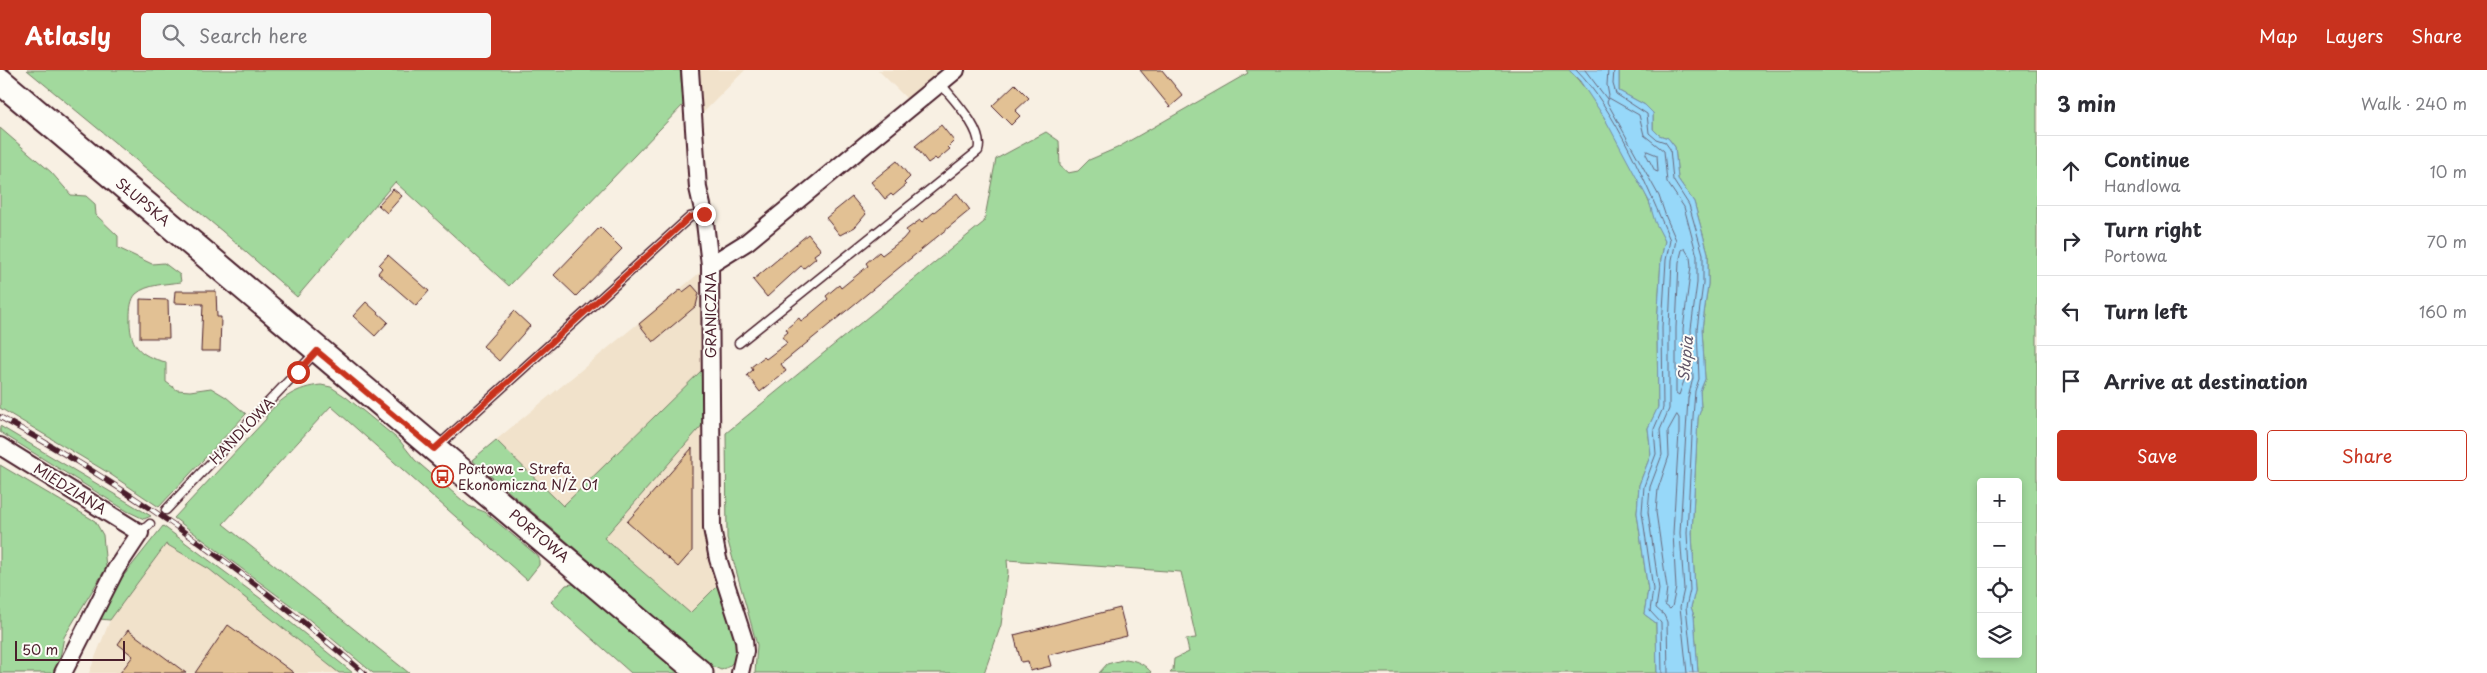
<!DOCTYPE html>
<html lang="en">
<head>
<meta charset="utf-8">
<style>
	body { margin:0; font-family:"Playpen Sans",sans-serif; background:#f7f7f7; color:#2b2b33 }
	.controls { position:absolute; right:15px; bottom:15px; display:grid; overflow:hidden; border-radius:5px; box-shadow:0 2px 8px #0003 }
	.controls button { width:45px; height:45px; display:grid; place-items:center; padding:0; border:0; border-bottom:1px solid #e1e1e2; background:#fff; color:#2b2b33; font:25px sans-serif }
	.scale { position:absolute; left:15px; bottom:12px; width:110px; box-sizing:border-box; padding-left:5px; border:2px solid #4a1f2b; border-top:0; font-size:14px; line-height:18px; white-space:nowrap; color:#4a1f2b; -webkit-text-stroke:4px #fdfcf7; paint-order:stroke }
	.stop { position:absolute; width:15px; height:15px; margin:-11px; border:4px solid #c8321e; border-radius:50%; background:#fff }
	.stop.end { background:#c8321e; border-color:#fff; box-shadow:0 1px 5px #0008 }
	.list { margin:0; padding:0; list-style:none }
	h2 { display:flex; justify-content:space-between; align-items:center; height:65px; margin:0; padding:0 20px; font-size:21px }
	h2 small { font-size:16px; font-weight:400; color:#7c7c81 }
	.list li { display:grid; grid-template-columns:32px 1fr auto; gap:15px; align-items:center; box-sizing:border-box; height:70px; padding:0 20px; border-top:1px solid #e1e1e2 }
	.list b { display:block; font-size:19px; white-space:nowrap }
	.list p { margin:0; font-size:16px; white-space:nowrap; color:#7c7c81 }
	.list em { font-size:16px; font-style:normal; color:#7c7c81 }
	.actions { display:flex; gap:10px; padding:15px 20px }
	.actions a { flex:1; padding:11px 0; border:1px solid #c8321e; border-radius:5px; text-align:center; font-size:18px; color:#c8321e }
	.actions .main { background:#c8321e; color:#fff }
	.icon { flex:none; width:28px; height:28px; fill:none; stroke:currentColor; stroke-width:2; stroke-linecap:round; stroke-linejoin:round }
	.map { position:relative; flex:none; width:2037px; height:603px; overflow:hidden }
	header { display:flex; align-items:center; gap:30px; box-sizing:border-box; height:70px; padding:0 25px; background:#c8321e; color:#fff }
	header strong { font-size:24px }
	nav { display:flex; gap:28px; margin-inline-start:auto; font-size:18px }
	.search { width:350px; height:45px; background:#f7f7f7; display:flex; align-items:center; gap:12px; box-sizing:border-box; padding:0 18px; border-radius:5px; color:#7c7c81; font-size:19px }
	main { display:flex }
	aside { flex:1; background:#fff }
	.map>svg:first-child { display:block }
</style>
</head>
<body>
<header>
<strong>Atlasly</strong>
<div class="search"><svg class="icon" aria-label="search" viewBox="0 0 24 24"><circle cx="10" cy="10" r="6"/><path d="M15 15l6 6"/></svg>Search here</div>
<nav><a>Map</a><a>Layers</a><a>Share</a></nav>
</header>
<main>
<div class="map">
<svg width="2037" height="603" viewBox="0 0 2037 603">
	<rect width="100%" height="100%" fill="#f8f0e3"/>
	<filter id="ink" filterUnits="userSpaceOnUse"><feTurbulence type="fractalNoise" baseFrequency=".02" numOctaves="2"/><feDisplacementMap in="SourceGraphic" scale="10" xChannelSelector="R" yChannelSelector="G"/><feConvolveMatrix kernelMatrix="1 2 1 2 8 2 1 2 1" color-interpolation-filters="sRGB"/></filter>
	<g filter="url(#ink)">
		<g fill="#f1e2cb">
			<path d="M698,0H745L701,45Z"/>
			<path d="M878,0H946L909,31Z"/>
			<path d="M703,200L704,298L563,437L496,370Z"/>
			<path d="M704,353L720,513L690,543L604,468Z"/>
			<path d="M166,474L209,499L339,603H89L110,550Z"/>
		</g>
		<g fill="#a2d99d" stroke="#767c64" fill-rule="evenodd">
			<path d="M27,0H680L684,34L509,216L395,112L297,227L222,161Z"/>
			<path d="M1246,0H1569C1595,26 1612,61 1630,94C1636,106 1644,119 1649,132C1655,145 1658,158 1665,171L1661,189L1657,257L1658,338L1648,358L1651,384L1639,415L1637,443L1648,520L1644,544L1656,553L1657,603H1170L1173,600L1174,589L1189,582L1186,569L1196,568L1181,502L1007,490L1008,502L1001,555L984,603H755L757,575L727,468L726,363L984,152L996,89L1046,62L1059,71L1060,96L1068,103L1078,101L1089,90L1117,78L1248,3Z"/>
			<path d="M1619,0H2037V603H1698L1694,546L1691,537L1695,521L1692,463L1698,347L1701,339L1700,321L1705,309L1702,259L1708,214V183L1694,132L1678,109L1675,77L1668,68L1659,65L1653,59V43L1645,35L1619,21ZM1981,412H2018V584H1981Z"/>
			<path d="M0,58L51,102L71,125L86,126L95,134L96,145L118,166V178L152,194L164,193L180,205L181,212C168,214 147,214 136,224C131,229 130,239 130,246C129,274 138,286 166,292V312L177,320L190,321L211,318L226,327L246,344L159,437L107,402L0,338Z"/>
			<path d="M704,298V353L604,468L690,543L720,513C727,535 755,590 721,600L712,596L472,390L496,370L563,436Z"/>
			<path d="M321,315L331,317L346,327L400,371L415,390L469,436L485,442L539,487V495L527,510L331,336L223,454L409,603H373L305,546L174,448L266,349V346C281,328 297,317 321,315Z"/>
			<path d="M0,356L151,446L144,449L127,441L0,362Z"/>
			<path d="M0,395L95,451L103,465L106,498L64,567L59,593L54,603H0Z"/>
			<path d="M163,456L264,531L353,603H339L209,499L166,474L110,550L99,549L121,509Z"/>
			<path d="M573,514L680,603H631L551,532L566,515Z"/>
			<path d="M1126,589C1138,591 1144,594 1152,603H1099L1107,594Z"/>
		</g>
		<path fill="#97d8f9" stroke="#788ea7" d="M1569,0H1619V21L1645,35L1653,43V59L1659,65L1668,68L1675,77L1678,109L1694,132L1708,183V214L1702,259L1705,309L1700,321L1701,339L1698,348L1692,463L1695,521L1691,537L1694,546L1698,603H1657L1656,553L1644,544L1648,520L1637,443L1639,415L1651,384L1648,358L1658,337L1657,257L1661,189L1665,171L1655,152L1649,131L1604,47L1580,11Z"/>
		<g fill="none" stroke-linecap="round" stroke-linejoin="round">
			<g stroke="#69697d" stroke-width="1">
				<path d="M1576,0C1616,40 1648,118 1670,170L1666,190L1662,257L1663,338L1654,359L1656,384L1644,416L1642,442L1653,519L1650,541L1661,553L1662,603"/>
				<path d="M1585,0L1607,29L1609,26L1607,15L1608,0"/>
				<path d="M1614,0L1613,14L1616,24L1647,44L1649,63L1656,69L1665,72L1670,79L1673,110L1689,135L1703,184V214L1697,259L1699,309L1695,321L1693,347L1687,463L1690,520L1686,537L1693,603"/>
				<path d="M1647,81L1657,85L1658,102L1655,101L1646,84Z"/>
				<path d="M1685,179L1690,187L1691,196L1683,259L1685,308L1679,325L1676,323V258L1679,192L1682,180Z"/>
				<path d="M1677,345L1679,348V362L1673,463L1676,518L1672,537L1670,539L1665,535L1667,518L1656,442L1658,419L1669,386L1668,361Z"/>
				<path d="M1668,603L1667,552L1664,545L1656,538L1659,519L1648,442L1650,417L1662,385L1660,360L1669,339V257L1672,190L1676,170L1666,147L1659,126L1607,32L1609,28L1639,45L1644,65L1664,81L1667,112L1684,137L1697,186V213L1691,259L1693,308L1688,328L1680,463L1684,519L1680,537L1687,603"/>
			</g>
		</g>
		<g fill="#e2c194" stroke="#4a1f2b">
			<path d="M1140,0H1162L1183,26L1170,37Z"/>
			<path d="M1015,14L1029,28L1015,41L1020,46L1011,55L992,36Z"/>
			<path d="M941,55L954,71L948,77L950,79L937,90L935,88L928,93L915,76Z"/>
			<path d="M897,91L910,107L904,113L906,115L893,126L891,124L885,129L871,112Z"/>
			<path d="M393,119L402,126L387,143L378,135Z"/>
			<path d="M957,123L970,140L781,294L786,301L760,322L747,305L753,300L751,297L764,287L766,289L787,273L782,267L788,262L786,259L799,248L801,251L808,246L828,229L826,226L833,220L839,215L841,218L868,196L866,193L879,182L882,185L903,169L908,163L906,160L920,150L922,152Z"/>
			<path d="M852,127L866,144L855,157L840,165L826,148Z"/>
			<path d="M600,157L622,179L576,226L554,205Z"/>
			<path d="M808,164L821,180L814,185L816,188L804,198L801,196L767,227L753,210Z"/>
			<path d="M388,185L429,221L416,236L378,203L382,198L379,195Z"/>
			<path d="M692,215L699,223L696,236L653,272L639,254L681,219L683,222Z"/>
			<path d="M175,221H216L217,247H221L220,281H201L203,234L174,233Z"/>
			<path d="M140,229L168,230L169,268H140Z"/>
			<path d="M366,232L388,252L375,266L353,246Z"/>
			<path d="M514,241L530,256L499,291L483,276Z"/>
			<path d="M692,378V481L678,497L627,452Z"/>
			<path d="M1120,538L1127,566L1048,585L1051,596L1030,601L1028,591L1021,592L1014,565Z"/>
			<path d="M228,555L271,586L294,603H195Z"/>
			<path d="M128,560L186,603H120L133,586L118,574Z"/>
		</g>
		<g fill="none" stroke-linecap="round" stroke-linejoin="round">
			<defs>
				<g id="service">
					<path d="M739,273L978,81C985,61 952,28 940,13"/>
					<path d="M438,376L690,147L704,144"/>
					<path d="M166,440L316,282"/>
					<path d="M140,463L150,454"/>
				</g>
				<g id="minor">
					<path d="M690,0L698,118L704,144L710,195L712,458L718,489L744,570L745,581L740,603"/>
					<path d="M710,195L747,172L956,0"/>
					<path d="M0,376L140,463L116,499L63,603"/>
				</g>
				<path id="primary" d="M0,11L700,603"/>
			</defs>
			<use href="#service" stroke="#4a1f2b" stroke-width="11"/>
			<use href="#minor" stroke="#4a1f2b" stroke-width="20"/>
			<use href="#primary" stroke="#4a1f2b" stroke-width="29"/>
			<use href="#service" stroke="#fdfcf7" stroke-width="8"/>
			<use href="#minor" stroke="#fdfcf7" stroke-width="16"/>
			<use href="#primary" stroke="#fdfcf7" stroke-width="25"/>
			<defs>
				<path id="rail" d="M0,347C130,418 252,506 364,603"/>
			</defs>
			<use href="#rail" stroke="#4a1f2b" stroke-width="5.5"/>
			<use href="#rail" stroke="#fdfcf7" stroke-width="4" stroke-dasharray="11" stroke-linecap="butt"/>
		</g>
	</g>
	<g fill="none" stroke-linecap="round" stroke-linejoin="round" filter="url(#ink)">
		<path stroke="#c8321e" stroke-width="6" d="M298,302L317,281L434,379L690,147L704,144"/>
	</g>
	<defs>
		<symbol id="bus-ring" viewBox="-11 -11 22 22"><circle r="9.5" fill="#fdfcf7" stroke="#c8321e" stroke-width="1.5"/><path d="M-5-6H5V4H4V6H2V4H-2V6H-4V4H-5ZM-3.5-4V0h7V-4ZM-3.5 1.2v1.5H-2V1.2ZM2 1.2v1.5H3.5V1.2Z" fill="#c8321e"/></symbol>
	</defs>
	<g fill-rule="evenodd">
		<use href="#bus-ring" x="430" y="394" width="25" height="25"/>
	</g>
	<g text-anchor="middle" stroke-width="4" stroke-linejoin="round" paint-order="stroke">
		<g font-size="14" fill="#4a1f2b" stroke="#fdfcf7">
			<text transform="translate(143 132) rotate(40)" y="5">SŁUPSKA</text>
			<text transform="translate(711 245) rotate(-90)" y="5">GRANICZNA</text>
			<text transform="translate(242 361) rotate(-46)" y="5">HANDLOWA</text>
			<text transform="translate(70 419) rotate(32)" y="5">MIEDZIANA</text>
			<text transform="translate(539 466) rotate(40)" y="5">PORTOWA</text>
		</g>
		<g font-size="14" fill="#4a1f2b" stroke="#fdfcf7" text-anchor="start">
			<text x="458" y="404">Portowa - Strefa<tspan x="458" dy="16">Ekonomiczna N/Ż 01</tspan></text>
		</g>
		<g font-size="15" font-style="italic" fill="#615669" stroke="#fdfcf7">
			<text transform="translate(1686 289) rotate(-85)" y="5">Słupia</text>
		</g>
	</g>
</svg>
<div class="controls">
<button>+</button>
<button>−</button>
<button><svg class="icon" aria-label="locate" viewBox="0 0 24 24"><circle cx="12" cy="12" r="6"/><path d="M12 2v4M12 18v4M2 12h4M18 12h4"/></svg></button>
<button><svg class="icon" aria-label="layers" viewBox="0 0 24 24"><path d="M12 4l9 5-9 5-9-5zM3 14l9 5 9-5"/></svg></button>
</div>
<div class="scale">50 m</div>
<div class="stop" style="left:298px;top:302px"></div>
<div class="stop end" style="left:704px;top:144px"></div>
</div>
<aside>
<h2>3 min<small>Walk · 240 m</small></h2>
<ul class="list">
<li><svg class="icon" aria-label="ahead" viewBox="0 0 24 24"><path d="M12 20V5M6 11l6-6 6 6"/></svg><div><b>Continue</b><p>Handlowa</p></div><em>10 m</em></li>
<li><svg class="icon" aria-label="right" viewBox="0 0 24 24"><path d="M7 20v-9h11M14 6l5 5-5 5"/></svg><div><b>Turn right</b><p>Portowa</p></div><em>70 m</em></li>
<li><svg class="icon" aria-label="left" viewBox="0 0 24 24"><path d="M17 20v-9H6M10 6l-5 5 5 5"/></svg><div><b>Turn left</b></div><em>160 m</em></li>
<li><svg class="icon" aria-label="arrive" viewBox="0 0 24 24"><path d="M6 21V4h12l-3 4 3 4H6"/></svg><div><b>Arrive at destination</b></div></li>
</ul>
<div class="actions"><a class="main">Save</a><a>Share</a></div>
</aside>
</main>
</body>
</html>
